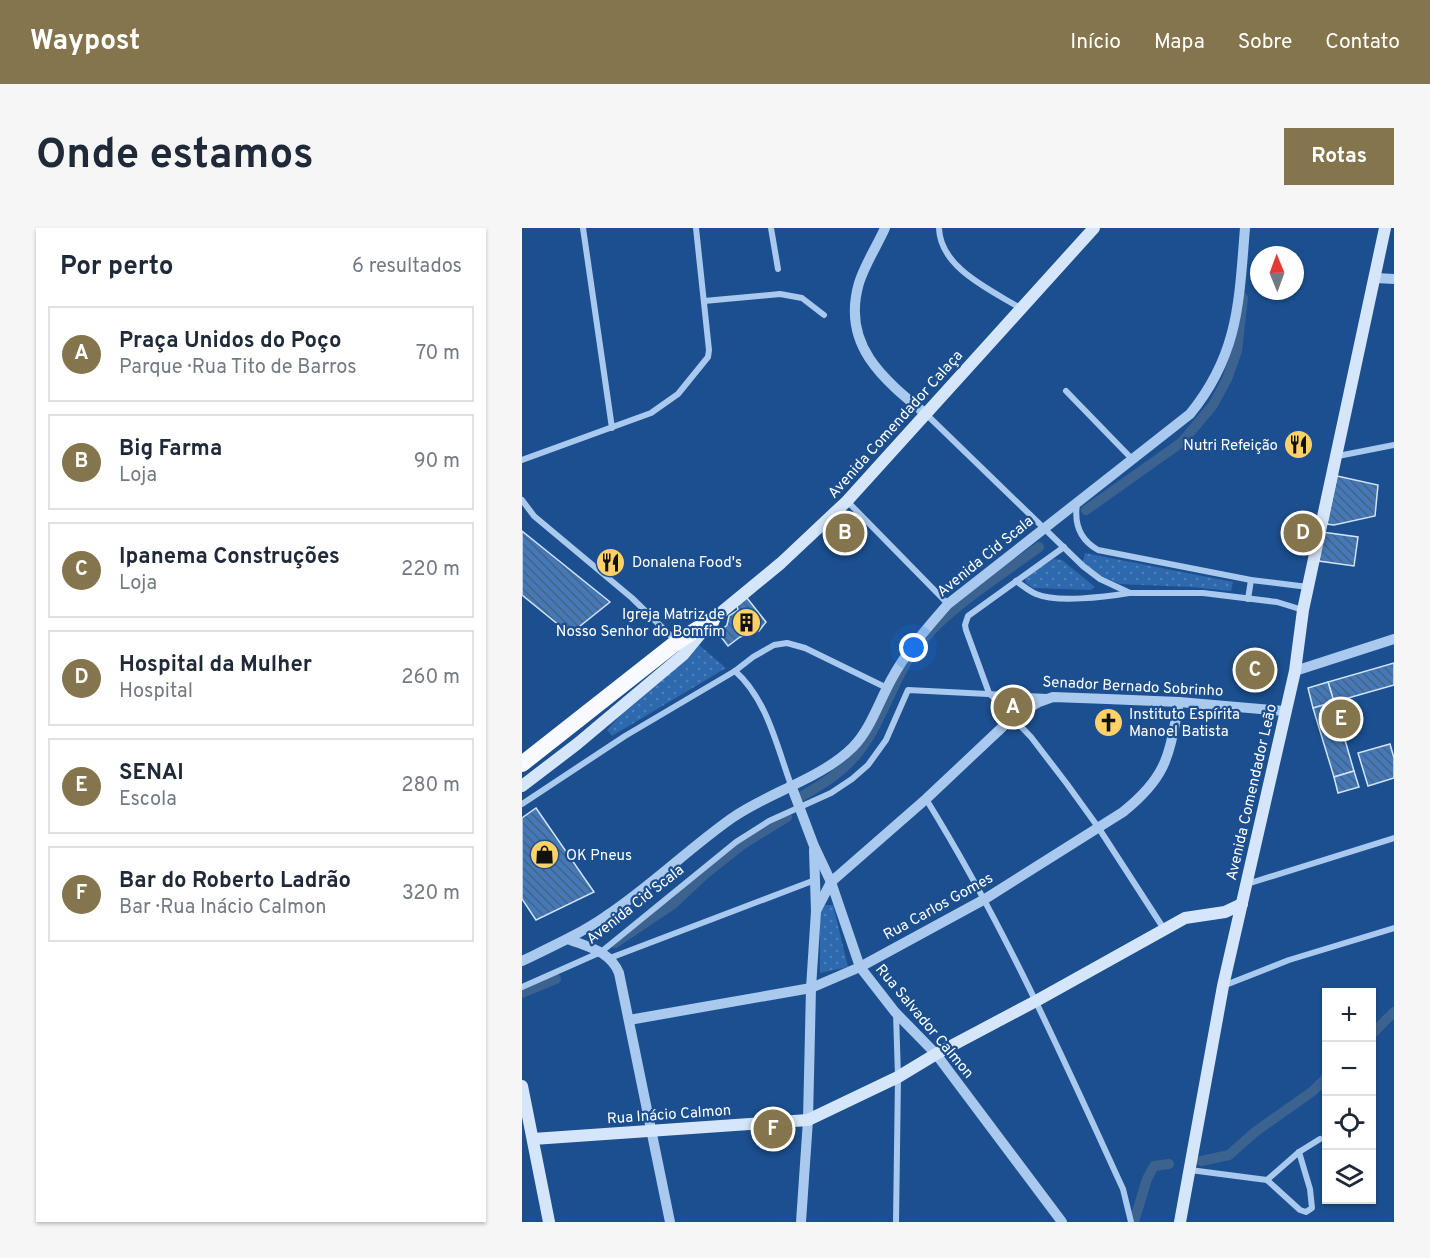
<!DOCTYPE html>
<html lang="pt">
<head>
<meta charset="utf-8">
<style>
	body { margin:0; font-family:Overpass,sans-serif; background:#f6f6f7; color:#1f2937 }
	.controls { position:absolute; right:18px; bottom:18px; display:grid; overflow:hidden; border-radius:0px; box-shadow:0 2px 4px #0004 }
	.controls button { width:54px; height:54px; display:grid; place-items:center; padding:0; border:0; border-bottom:2px solid #e0e1e3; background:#fff; color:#1f2937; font:30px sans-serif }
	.compass { position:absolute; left:728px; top:18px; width:54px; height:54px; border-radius:50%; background:#fff; box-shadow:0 2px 4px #0004; rotate:359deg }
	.you { position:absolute; left:392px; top:420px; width:21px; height:21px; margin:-15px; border:4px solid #fff; border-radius:50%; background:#1a73e8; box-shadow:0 0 0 9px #1a73e833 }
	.badge { display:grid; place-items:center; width:39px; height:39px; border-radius:50%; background:#84754c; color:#fff; font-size:20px; font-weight:700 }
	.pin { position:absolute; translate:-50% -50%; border:3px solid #fff; box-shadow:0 2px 6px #0006 }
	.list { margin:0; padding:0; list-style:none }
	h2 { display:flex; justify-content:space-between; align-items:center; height:78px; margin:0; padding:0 24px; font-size:26px }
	h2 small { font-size:20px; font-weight:400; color:#747a83 }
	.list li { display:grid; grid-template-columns:39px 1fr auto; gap:18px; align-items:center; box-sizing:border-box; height:96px; margin:0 12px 12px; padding:0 12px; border:2px solid #e0e1e3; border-radius:0px }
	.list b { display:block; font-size:22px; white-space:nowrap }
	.list p { margin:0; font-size:20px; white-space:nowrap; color:#747a83 }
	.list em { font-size:20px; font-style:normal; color:#747a83 }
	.icon { flex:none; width:33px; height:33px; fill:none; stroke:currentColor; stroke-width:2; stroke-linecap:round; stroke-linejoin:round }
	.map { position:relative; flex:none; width:872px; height:994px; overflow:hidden; border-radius:0px }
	header { display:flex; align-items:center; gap:36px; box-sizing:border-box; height:84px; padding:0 30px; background:#84754c; color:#fff }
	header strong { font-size:28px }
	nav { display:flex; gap:33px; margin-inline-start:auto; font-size:21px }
	.intro { display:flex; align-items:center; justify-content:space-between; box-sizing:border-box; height:144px; padding:0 36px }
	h1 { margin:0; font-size:42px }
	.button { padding:15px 27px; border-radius:0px; background:#84754c; color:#fff; font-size:21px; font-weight:700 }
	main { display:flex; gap:36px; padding:0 36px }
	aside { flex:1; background:#fff; border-radius:0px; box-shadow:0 2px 4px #0004 }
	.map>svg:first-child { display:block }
</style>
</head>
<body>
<header>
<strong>Waypost</strong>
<nav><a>Início</a><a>Mapa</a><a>Sobre</a><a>Contato</a></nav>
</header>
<div class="intro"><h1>Onde estamos</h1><a class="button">Rotas</a></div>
<main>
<aside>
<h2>Por perto<small>6 resultados</small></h2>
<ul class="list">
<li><span class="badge">A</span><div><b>Praça Unidos do Poço</b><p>Parque · Rua Tito de Barros</p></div><em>70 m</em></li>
<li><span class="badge">B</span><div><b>Big Farma</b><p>Loja</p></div><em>90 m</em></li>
<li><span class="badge">C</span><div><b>Ipanema Construções</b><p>Loja</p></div><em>220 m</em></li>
<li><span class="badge">D</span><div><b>Hospital da Mulher</b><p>Hospital</p></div><em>260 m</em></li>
<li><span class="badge">E</span><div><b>SENAI</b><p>Escola</p></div><em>280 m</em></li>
<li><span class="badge">F</span><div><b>Bar do Roberto Ladrão</b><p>Bar · Rua Inácio Calmon</p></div><em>320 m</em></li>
</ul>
</aside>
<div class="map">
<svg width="872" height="994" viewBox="0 0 872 994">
	<defs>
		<pattern id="park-dots" width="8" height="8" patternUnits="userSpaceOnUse" patternTransform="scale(1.5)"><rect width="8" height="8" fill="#2e69ad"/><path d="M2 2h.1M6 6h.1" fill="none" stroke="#4d80b9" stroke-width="1.8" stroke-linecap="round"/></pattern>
		<pattern id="building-back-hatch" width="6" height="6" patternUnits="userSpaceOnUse" patternTransform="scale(1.5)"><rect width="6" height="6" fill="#4478b7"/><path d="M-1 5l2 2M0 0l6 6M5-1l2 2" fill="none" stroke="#486282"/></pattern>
	</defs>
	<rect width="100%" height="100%" fill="#1b4f8f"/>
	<g fill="url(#park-dots)">
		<path d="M563,325L711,354L709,363L669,359L598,356L573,346L561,334Z"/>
		<path d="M532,331L540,332L573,359L569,362L511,360L504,355L503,349Z"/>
		<path d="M177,417L204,440L90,508L85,502L104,481Z"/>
		<path d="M303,677H311L326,739L298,745V684Z"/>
	</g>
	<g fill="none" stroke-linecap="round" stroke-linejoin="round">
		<g stroke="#3c6290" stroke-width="10">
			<path d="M564,282L660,214L691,177L705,151L715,123L721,70"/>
			<path d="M280,568C299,557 321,544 335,526C362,493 371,447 399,414C431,376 477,349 517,319"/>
			<path d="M93,715L151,676L183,646L221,616L265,589"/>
			<path d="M0,765L34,751"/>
			<path d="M850,806L872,784"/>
			<path d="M679,933L707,927L733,904L791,863L804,850"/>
			<path d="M612,994L625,951L632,938L647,936"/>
		</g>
	</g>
	<g fill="url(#building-back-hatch)" stroke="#cfe3fa" stroke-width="1.5">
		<path d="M815,248L856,257L853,288L812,297L805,296Z"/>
		<path d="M323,286L336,298L323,312L310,299Z"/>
		<path d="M0,303L88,374L48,406L0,367Z"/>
		<path d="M800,304L836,309L832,338L797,333Z"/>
		<path d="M225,370L244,394L237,403L234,398L230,405L218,409L206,418L196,405L205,397L207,388L216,382L215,378Z"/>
		<path d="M724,424L745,426L742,460L722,458Z"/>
		<path d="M872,435V457L812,474L806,454Z"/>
		<path d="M806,454L812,474L791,480L786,460Z"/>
		<path d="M812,474L832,543L812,549L791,480Z"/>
		<path d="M868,516L872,530V550L846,558L836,525Z"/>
		<path d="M832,543L837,559L816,565L812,549Z"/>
		<path d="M14,580L72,664L14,692L0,671V590Z"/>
		<path d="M268,896L267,903L234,904V899Z"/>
	</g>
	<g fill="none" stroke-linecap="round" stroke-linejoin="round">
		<g stroke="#a9c9ee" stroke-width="6">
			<path d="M61,0L90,200"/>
			<path d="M249,0L256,41"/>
			<path d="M417,0C418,40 469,62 498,80"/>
			<path d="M182,73L258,66L280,70L302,87"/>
			<path d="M544,163L611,232"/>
			<path d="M404,186L561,338L578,351L608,365H681L755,374L781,382"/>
			<path d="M816,228L872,217"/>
			<path d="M0,232L129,185L156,166L186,129L187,122L174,0"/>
			<path d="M0,272L12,288L110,370L154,413"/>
			<path d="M325,273L426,376"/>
			<path d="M555,276C552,296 558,312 576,322L729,352L786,359"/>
			<path d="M542,319L446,388L443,397L444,402L467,465L509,509L545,556L576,599L642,701"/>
			<path d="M494,353C500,357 507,363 514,366C535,375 583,369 607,365"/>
			<path d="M726,371L729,352"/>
			<path d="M213,443C245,471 255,519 269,557"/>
			<path d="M404,571C481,695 540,828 601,961L609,994"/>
			<path d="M0,576L103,508L213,443L231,429L252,417L265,415L283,420L365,460"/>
			<path d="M725,656L872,610"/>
			<path d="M88,730L293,652"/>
			<path d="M701,758L767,732L872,700"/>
			<path d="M0,759L79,724L214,614L247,593L309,565L330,551L346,537L364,512L386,462L525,469"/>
			<path d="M374,785L376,849L374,994"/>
			<path d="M668,942L745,952L778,982L784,984L790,980L788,961L777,924"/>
			<path d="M745,952L777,924L798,911"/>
		</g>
		<g stroke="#a9c9ee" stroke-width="10">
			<path d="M363,0C355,18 343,36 337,55C319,117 361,151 404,186"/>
			<path d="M854,50L872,51"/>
			<path d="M773,443L872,411"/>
			<path d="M269,557L292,618L309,654L338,739L373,784L414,826L540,994"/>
			<path d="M294,683L309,654L404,571L490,490L517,474L531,469L585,471L657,474L762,483"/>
			<path d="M46,711C66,719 88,723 97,745L148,994"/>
			<path d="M0,733C29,719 58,706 84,688C128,659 166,621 210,590C247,564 299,551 331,519C348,502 357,474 369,452C384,424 404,401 426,376L668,186C717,126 717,73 723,0"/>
			<path d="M107,792L289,760L338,739L463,671L601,584C646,548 647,527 657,474"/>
			<path d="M279,994L286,892L289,760L294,683L292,622"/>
		</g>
		<g stroke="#d6e6fa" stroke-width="12">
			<path d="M0,558L55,516L161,427L190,392L259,335L325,273L572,0"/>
			<path d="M0,858L27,994"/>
			<path d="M11,911L286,892L376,849L414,826L514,773L663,690L703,684L720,676"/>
			<path d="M658,994L701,758L773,443L781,382L863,0"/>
		</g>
		<path stroke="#f8faff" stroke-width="16" d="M0,536L155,414L190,392"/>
	</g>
	<defs>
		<symbol id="restaurant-disc" viewBox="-11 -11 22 22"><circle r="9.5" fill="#ffd166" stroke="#1b4f8f"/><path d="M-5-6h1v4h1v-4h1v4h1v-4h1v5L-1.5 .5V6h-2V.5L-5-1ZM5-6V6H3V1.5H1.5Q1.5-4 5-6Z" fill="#111"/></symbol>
		<symbol id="building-disc" viewBox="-11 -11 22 22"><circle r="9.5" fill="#ffd166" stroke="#1b4f8f"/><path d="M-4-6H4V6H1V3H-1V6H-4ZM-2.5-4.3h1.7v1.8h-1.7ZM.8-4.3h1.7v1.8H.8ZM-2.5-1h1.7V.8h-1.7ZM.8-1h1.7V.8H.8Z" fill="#111"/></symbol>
		<symbol id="church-disc" viewBox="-11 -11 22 22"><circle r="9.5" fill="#ffd166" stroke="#1b4f8f"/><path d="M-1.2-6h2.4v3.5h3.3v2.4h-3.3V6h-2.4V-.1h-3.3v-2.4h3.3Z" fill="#111"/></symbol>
		<symbol id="shop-disc" viewBox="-11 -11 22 22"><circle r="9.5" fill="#ffd166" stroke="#1b4f8f"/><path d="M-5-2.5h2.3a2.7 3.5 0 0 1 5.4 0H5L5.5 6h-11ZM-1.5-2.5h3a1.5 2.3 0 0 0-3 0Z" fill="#111"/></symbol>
	</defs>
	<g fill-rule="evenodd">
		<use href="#restaurant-disc" x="760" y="200" width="33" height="33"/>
		<use href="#restaurant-disc" x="72" y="318" width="33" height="33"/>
		<use href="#building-disc" x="208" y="378" width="33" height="33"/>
		<use href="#church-disc" x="570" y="478" width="33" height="33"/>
		<use href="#shop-disc" x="6" y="610" width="33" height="33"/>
	</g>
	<g text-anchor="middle" stroke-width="4.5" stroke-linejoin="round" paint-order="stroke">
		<g font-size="15" fill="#fff" stroke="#1b4f8f">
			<text transform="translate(373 196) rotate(-48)" y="5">Avenida Comendador Calaça</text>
			<text transform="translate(463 328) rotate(-39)" y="5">Avenida Cid Scala</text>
			<text transform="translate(611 458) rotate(3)" y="5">Senador Bernado Sobrinho</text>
			<text transform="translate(729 564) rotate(-77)" y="5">Avenida Comendador Leão</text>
			<text transform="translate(113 676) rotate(-38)" y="5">Avenida Cid Scala</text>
			<text transform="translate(416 678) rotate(-29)" y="5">Rua Carlos Gomes</text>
			<text transform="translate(403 793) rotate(50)" y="5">Rua Salvador Calmon</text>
			<text transform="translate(147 886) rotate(-4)" y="5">Rua Inácio Calmon</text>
		</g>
		<g font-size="15" fill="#fff" stroke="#1b4f8f" text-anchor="start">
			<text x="756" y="222" text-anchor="end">Nutri Refeição</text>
			<text x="110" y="339">Donalena Food's</text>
			<text x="203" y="391" text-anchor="end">Igreja Matriz de<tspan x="203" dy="17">Nosso Senhor do Bomfim</tspan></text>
			<text x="607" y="491">Instituto Espírita<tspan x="607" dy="17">Manoel Batista</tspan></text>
			<text x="44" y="632">OK Pneus</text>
		</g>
	</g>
</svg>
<div class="controls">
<button>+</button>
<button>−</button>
<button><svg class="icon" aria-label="locate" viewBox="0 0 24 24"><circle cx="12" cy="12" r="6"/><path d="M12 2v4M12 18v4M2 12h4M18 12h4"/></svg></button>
<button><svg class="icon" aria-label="layers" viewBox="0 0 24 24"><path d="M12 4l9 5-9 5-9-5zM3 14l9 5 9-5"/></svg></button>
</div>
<svg class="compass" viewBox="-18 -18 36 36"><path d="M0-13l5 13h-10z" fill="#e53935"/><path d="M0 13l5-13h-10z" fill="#747a83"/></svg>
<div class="you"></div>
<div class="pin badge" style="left:491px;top:479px">A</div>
<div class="pin badge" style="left:323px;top:305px">B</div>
<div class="pin badge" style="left:733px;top:442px">C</div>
<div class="pin badge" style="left:781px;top:305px">D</div>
<div class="pin badge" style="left:819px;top:491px">E</div>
<div class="pin badge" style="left:251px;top:901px">F</div>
</div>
</main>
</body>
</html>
